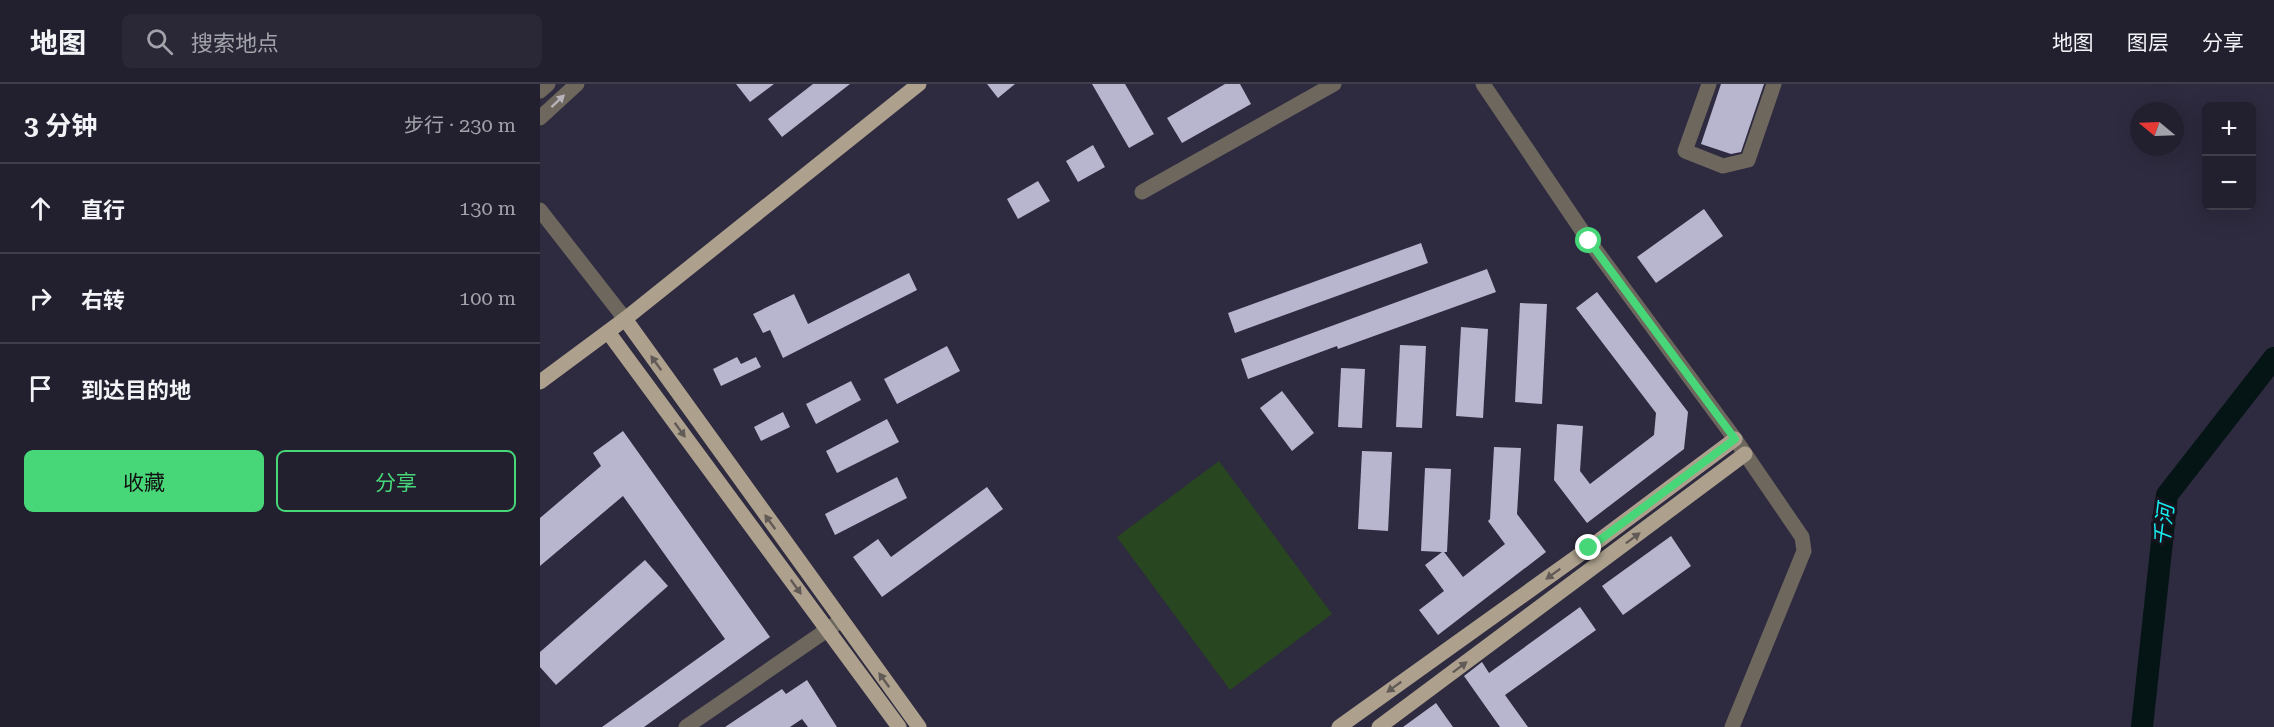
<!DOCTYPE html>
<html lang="zh">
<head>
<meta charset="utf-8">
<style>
	body { margin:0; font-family:"Roboto Serif","Noto Sans SC",serif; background:#2a2837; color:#f1f3f6 }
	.controls { position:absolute; right:18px; top:18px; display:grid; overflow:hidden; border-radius:9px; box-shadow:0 6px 24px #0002 }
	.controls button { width:54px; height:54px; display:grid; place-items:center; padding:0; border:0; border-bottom:2px solid #3f3e4b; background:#22202f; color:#f1f3f6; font:30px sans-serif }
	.compass { position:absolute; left:1590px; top:18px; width:54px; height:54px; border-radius:50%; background:#22202f; box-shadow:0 6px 24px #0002; rotate:289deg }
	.stop { position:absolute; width:18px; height:18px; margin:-14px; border:4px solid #48d778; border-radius:50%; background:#fff }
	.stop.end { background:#48d778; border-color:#fff; box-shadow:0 2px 6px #0008 }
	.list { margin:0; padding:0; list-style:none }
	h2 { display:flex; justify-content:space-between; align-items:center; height:78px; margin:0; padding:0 24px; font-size:26px }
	h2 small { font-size:20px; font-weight:400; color:#a2a3aa }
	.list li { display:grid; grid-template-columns:39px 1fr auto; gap:18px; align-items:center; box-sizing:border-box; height:90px; padding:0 24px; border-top:2px solid #3f3e4b }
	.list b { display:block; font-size:22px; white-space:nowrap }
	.list em { font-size:20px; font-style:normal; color:#a2a3aa }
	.actions { display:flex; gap:12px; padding:18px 24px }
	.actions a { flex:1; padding:14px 0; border:2px solid #48d778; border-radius:9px; text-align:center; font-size:21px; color:#48d778 }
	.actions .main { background:#48d778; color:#111 }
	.icon { flex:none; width:33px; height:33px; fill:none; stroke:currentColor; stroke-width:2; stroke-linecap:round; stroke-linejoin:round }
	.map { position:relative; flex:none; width:1734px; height:643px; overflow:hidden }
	header { display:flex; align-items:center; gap:36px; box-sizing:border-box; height:84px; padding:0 30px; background:#22202f; border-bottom:2px solid #3f3e4b }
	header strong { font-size:28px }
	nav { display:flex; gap:33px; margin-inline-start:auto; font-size:21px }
	.search { width:420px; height:54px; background:#2a2837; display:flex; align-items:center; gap:15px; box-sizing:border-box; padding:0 21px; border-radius:9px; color:#a2a3aa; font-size:22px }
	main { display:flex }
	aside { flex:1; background:#22202f }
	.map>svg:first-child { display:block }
</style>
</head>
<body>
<header>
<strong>地图</strong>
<div class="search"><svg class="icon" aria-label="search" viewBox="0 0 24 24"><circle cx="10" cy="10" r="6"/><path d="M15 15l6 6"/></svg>搜索地点</div>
<nav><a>地图</a><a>图层</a><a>分享</a></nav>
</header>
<main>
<aside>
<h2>3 分钟<small>步行 · 230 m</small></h2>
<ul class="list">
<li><svg class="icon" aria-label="ahead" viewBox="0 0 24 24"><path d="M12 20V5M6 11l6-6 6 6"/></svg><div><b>直行</b></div><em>130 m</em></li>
<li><svg class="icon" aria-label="right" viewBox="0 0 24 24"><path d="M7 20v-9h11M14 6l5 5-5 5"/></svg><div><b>右转</b></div><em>100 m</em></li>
<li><svg class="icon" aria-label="arrive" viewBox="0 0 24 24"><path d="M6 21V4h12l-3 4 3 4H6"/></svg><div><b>到达目的地</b></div></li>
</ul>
<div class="actions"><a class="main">收藏</a><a>分享</a></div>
</aside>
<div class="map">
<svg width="1734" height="643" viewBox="0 0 1734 643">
	<rect width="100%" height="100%" fill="#2e2a3f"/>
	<path fill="#284620" d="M679,377L792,530L690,606L577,453Z"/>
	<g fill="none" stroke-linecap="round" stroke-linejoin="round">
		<path stroke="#051515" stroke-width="22" d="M1602,643L1627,411L1734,274"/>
	</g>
	<g fill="#b8b5cf">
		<path d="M196,0H234L210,18Z"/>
		<path d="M273,0H310L242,53L228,35Z"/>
		<path d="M447,0H475L458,14Z"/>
		<path d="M552,0H585L614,50L589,64Z"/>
		<path d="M685,0H700L711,20L642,59L627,34Z"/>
		<path d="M1181,0H1224L1201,68L1191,70L1161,60Z"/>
		<path d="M553,61L565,83L538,98L526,77Z"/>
		<path d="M498,97L510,117L478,135L467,115Z"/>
		<path d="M1164,125L1183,152L1116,199L1097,173Z"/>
		<path d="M881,159L888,179L695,249L688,229Z"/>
		<path d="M947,185L956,208L798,265L797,262L708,295L701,275Z"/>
		<path d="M369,189L377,206L243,274L230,246L223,249L213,230L254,210L268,240Z"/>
		<path d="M1057,208L1148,328L1144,365L1047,439L1014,396L1017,340L1043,342L1040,387L1050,400L1114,351L1116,329L1036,224Z"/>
		<path d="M980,219L1007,220L1002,320L975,318Z"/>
		<path d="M921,243L948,245L943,334L916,332Z"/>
		<path d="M860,261L886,262L882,344L856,343Z"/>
		<path d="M407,262L420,287L357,320L344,295Z"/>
		<path d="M197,273L201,280L216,273L221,283L181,302L173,285Z"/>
		<path d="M801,284L825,285L822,344L798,343Z"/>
		<path d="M311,297L321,316L276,340L266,320Z"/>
		<path d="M742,307L774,349L752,367L720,324Z"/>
		<path d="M243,328L250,343L221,357L214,343Z"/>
		<path d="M347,335L359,358L297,389L286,367Z"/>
		<path d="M83,347L230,553L104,643H62L185,555L83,412L0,482V434L61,382L53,369Z"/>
		<path d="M954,363L981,364L977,430L1006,468L898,551L879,526L904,507L885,481L902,468L881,467L885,384L911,385L907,468H904L923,493L965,460L948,437L950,435Z"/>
		<path d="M822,367L852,368L848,447L818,445Z"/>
		<path d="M357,393L367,414L295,451L285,430Z"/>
		<path d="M447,403L463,425L342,513L313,473L338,455L351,473Z"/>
		<path d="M1131,452L1151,482L1083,531L1062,502Z"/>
		<path d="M105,476L128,502L16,601L0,583V568Z"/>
		<path d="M1040,523L1056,546L965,611L988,643H960L924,592L942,578L949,589Z"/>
		<path d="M267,596L297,643H268L262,635L250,643H185L242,605L246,610Z"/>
		<path d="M896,619L913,643H863Z"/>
	</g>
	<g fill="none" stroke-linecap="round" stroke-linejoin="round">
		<g stroke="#6e675e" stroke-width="15">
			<path d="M943,0L1049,157L1195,355L1262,453L1264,467L1192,643"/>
			<path d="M1169,0L1145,67L1183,82L1208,76L1234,0"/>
			<path d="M0,7L8,0"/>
			<path d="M0,34L37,0"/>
			<path d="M602,108L794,0"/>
			<path d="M0,126L85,235"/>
			<path d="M146,643L300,537"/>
		</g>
		<g stroke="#ada18d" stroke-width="15">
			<path d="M85,235L379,643"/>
			<path d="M68,248L359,643"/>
			<path d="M0,298L85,235L379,0"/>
			<path d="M799,643L1049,464L1195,355"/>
			<path d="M839,643L1205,370"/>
		</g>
	</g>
	<defs><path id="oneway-solid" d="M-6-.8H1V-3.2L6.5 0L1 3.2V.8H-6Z" transform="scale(1.5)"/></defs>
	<use fill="#b7b3ba" href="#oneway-solid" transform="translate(18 17) rotate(-43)"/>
	<g fill="#625a56">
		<use href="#oneway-solid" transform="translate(116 279) rotate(-126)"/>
		<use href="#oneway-solid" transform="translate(140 346) rotate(54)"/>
		<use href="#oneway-solid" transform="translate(230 438) rotate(-126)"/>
		<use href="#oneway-solid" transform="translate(1093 454) rotate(-37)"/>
		<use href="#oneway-solid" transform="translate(1013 490) rotate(144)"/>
		<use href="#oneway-solid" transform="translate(256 503) rotate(54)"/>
		<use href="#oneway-solid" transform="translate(920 583) rotate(-37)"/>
		<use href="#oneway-solid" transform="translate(344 596) rotate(-126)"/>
		<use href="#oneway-solid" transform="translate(854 603) rotate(144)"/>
	</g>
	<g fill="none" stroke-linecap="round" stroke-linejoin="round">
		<path stroke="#48d778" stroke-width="8" d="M1049,464L1195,355L1049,157"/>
	</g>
	<g text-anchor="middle" stroke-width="6" stroke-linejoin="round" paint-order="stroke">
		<g font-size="21" font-style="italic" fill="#17edf1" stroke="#16141e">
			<text transform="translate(1624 441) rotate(-83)" y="7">千河</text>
		</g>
	</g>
</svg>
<div class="controls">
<button>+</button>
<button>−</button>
</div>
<svg class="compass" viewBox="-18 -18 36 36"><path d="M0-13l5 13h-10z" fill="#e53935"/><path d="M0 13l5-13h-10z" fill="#a2a3aa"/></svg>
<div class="stop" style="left:1049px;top:157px"></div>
<div class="stop end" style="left:1049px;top:464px"></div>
</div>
</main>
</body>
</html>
